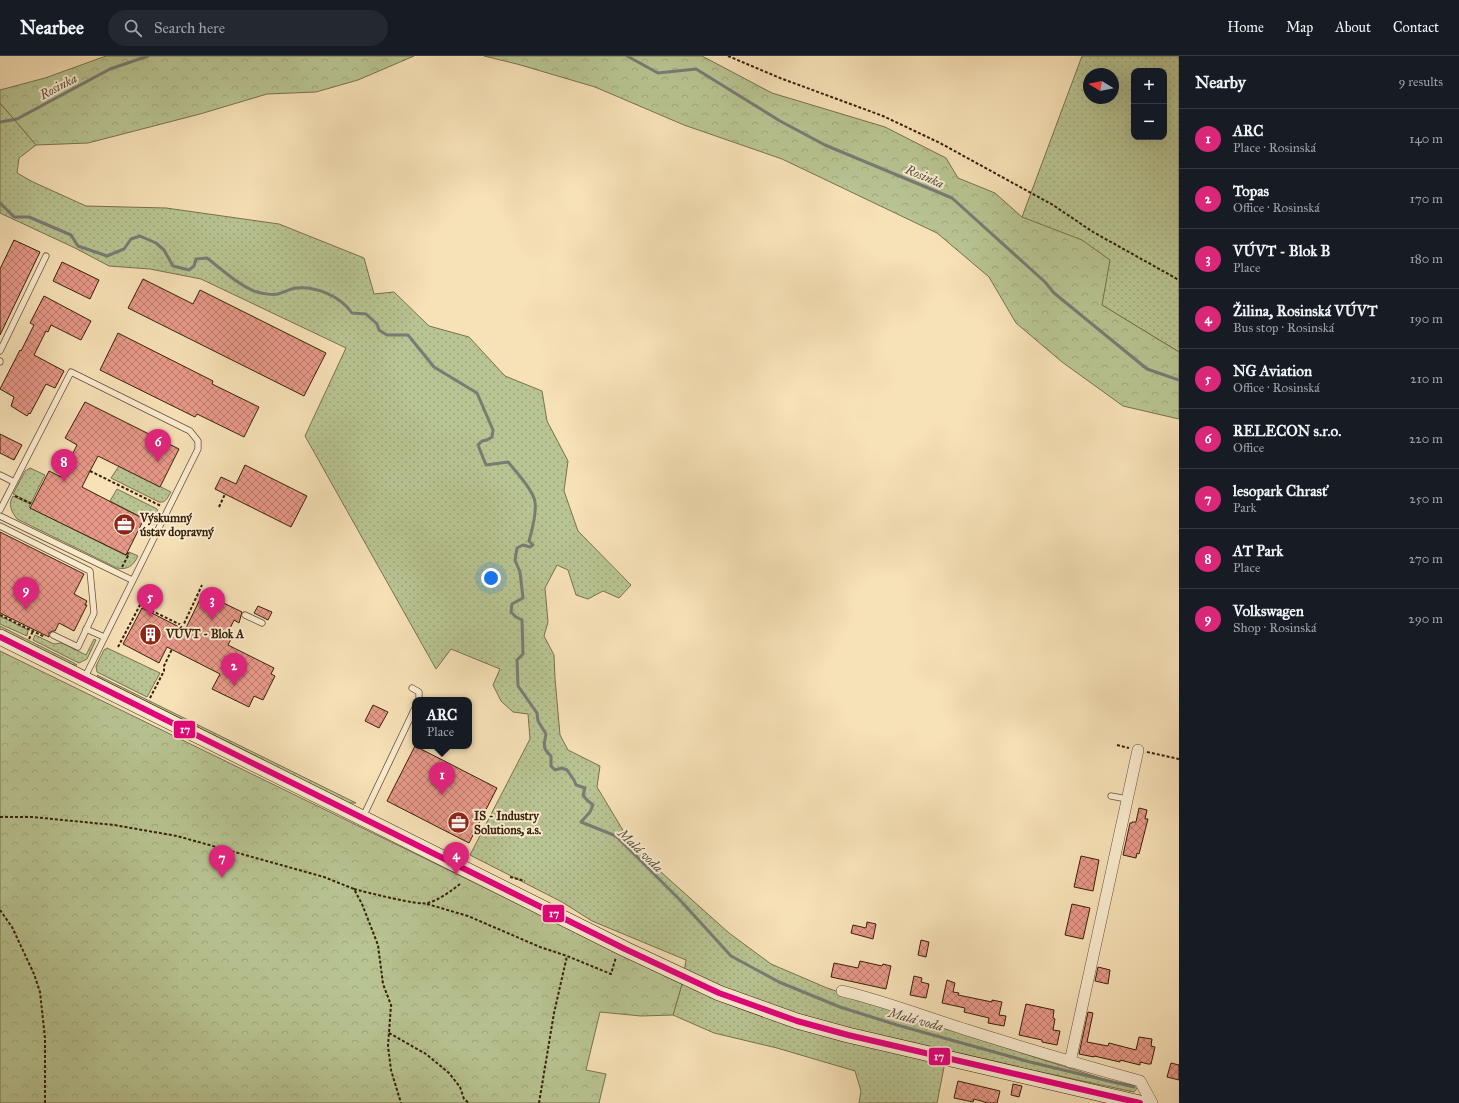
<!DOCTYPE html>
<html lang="en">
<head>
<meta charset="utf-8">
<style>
	body { margin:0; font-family:"IM FELL Great Primer",serif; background:#242831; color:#f1f3f6 }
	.controls { position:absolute; right:12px; top:12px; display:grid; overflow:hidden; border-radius:8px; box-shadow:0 4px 16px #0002 }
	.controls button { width:36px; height:36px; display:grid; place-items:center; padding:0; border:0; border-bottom:1px solid #363941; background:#171b24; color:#f1f3f6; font:20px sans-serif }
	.compass { position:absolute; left:1083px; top:12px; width:36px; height:36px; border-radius:50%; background:#171b24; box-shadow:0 4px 16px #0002; rotate:280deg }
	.you { position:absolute; left:491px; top:522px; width:14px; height:14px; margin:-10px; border:3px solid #fff; border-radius:50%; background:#1a73e8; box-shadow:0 0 0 6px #1a73e833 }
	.badge { display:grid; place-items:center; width:26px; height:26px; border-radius:50%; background:#db2777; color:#fff; font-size:13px; font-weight:700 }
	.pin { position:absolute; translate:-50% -33px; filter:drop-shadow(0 1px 2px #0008) }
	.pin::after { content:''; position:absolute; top:21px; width:14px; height:12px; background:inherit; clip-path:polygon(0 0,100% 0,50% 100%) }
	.popup { position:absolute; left:412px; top:641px; width:60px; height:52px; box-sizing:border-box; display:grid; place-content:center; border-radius:8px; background:#171b24; filter:drop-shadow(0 1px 3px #0005); font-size:13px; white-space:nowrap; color:#9ea1a6 }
	.popup b { font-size:15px; color:#f1f3f6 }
	.popup::after { content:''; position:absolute; left:50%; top:100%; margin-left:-8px; border:8px solid transparent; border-top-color:#171b24 }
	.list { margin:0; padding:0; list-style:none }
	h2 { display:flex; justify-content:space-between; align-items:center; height:52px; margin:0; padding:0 16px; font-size:17px }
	h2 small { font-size:13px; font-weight:400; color:#9ea1a6 }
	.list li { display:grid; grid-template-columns:26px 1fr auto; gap:12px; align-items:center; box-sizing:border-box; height:60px; padding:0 16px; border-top:1px solid #363941 }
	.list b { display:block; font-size:15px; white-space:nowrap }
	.list p { margin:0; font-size:13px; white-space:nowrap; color:#9ea1a6 }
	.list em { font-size:13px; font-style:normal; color:#9ea1a6 }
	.icon { flex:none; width:22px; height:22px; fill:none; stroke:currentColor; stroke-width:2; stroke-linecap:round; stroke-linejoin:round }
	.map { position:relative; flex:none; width:1179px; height:1047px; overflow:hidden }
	header { display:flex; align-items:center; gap:24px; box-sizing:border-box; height:56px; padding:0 20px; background:#171b24; border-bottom:1px solid #363941 }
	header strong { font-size:19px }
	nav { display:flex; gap:22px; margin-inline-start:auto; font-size:14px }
	.search { width:280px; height:36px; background:#242831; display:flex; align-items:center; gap:10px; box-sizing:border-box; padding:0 14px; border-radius:22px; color:#9ea1a6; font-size:15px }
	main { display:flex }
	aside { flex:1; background:#171b24 }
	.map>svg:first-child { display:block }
</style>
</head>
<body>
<header>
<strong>Nearbee</strong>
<div class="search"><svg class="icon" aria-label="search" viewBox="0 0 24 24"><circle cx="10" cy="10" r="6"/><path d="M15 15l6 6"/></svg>Search here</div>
<nav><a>Home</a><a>Map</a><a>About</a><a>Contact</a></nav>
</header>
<main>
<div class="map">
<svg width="1179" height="1047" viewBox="0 0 1179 1047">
	<defs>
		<pattern id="grass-dots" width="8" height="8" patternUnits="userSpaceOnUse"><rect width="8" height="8" fill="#b8c492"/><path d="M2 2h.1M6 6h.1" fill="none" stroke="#9fa87d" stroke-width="1.8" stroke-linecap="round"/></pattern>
		<pattern id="forest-crowns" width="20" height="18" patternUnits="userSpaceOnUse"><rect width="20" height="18" fill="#b8c492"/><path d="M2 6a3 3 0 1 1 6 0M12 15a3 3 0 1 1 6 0" fill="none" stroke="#9fa87d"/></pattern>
		<pattern id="building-cross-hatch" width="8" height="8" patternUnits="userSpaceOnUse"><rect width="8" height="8" fill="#e79888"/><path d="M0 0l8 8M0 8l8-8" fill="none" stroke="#bc7c6d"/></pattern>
	</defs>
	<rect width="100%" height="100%" fill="#f7e1b7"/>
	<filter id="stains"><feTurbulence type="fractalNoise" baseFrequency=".005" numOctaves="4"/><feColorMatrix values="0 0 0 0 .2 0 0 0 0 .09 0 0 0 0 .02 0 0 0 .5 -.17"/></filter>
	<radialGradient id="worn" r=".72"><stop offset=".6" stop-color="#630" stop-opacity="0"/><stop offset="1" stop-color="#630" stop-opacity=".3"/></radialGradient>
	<g fill="url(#grass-dots)" stroke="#78724e" fill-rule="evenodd">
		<path d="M1082,0H1179V296L1102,249L1022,161ZM1134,15H1164V81H1134ZM1089,18H1113V42H1089Z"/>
		<path d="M0,47L36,89L19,102L17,117L33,126L86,150L166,152L279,168L364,202L374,238L394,236L429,270L469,281L505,320L542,335L547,365L568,405L564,435L578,475L631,529L619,542L603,535L588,543L576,539L568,514L557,509L545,532L548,566L544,580L554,599L555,622L560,679L568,694L600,710L597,731L633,791L729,877L771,908L827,932L1028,999L1110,1025L1139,1030L1134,1036L947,996L937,1047H859L861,1035L855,1015L777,992L714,977L673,959L682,928L686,904L592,865L562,846L470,799L530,683L528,658L513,656L501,645L493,629L500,613L451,593L436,613L305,380L346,292L201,223L150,213L109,210L75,192L0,157Z"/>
		<path d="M119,410L171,436C167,442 166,447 159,446L111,422Z"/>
		<path d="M30,412L45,419L31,447L13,438L25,415Z"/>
		<path d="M117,433L157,453L159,459L155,468L110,445Z"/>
		<path d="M13,440L30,448L29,451L127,500L129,496L138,500C133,510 128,514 117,512L17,463C11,455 8,448 13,440Z"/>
		<path d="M0,560L28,574L27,580L0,568Z"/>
		<path d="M0,570L74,607L77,609H72L0,574Z"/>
		<path d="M35,579L54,588L62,587L86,599L94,583L96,584L87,603L79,607L33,584Z"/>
		<path d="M107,592L160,617L147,641L97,616L96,610L104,594Z"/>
		<path d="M97,619L356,747H349L99,622Z"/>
	</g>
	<g fill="url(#forest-crowns)" stroke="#78724e">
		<path d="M106,0H414L358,24L316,36L267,38L200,58L88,87L36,89L0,47V34L45,22Z"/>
		<path d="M484,0H702L772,37L885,71L946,102L958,122L995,137L1022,161L1082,184L1110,204L1102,249L1179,296V363L1123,350L1062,306L1016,267L989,221L937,177L782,103L684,69L595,31L517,8Z"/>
		<path d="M0,595L682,928L673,959L641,960L600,956L586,1014L606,1018L599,1047H0Z"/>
	</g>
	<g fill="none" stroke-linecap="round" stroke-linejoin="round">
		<g stroke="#787c75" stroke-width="3">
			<path d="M627,0L658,17L696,13L780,65L825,89L952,142L1045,226L1054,237L1147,313L1179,324"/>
			<path d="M0,66L17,63L110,13L148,0"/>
			<path d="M0,147L14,161H29L71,179L78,190L107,200L124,193L131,183L140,180L156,187L164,194L173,210L189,214L194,210L196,203L207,202C220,212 242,232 257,236C263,238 273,239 278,238C284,236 290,233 296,232C316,230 340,240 352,257L366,258L377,268L379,274L387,279H408L434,311L477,337L493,374L492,381L487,384L482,385L478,389L486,409L508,406C517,417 529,429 534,442C538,451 532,475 529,485L533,489L530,491L523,489L517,492L515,504L520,516L523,542L512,548L511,556L516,561L522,564L523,598L517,604L518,630L537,657L538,665L546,678C544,689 542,692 551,700V710L555,714L562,712L567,714L574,724L576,729L585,732L583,739L587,744L593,749L590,756L581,766L616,780L680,844L731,900L779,926L840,951L897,969L1030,1006L1134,1031"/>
		</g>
	</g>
	<g fill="url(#building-cross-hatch)" stroke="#37200b">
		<path d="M14,184L40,196L0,279V213Z"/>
		<path d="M62,206L99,224L90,243L53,225Z"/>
		<path d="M143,223L193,248L200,234L326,297L304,340L128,252Z"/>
		<path d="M44,240L91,265L81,284L51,269L48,276L46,275L34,299L64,315L55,332L46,328L30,358L29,357L27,360L11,350L14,341L0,333L20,294L21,295L34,269L30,267Z"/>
		<path d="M118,277L213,325L212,328L259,351L244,381L197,358L195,361L100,314Z"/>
		<path d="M85,346L179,393L160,431L98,400L90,415L82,431L144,463L126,499L30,452L49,415L61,421L77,389L65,382Z"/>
		<path d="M0,378L22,389L14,404L0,397Z"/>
		<path d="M245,409L307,440L291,471L215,433L221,421L236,428Z"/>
		<path d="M0,476L84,518L74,538L87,545L85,549H87L74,575L59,567L55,575H52L49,577V581L0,557Z"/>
		<path d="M203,537L242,556L239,567L234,564L226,581L231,583L228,589L274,612L271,618L275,620L263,644L254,640L249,651L212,633L220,618L167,591L159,607L123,588L142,552L185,574Z"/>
		<path d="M258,550L272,556L268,564L254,557Z"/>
		<path d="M373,649L388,656L379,672L365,665Z"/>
		<path d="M415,690L497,732L469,787L387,745Z"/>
		<path d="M1139,752L1147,754L1145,763H1148L1139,798L1137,797L1136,802L1123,799L1130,767H1132V766H1136Z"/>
		<path d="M1081,800L1099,804L1093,835L1074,831Z"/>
		<path d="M1072,848L1090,852L1083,883L1065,879Z"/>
		<path d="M867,866L876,868L873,883L851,877L853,869L866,872Z"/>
		<path d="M921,884L929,886L926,901L918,899Z"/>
		<path d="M860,905L882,910L883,908L891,910L886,933L831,921L834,907L858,912Z"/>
		<path d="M1098,911L1110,914L1108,928L1095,925Z"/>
		<path d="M914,920L922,922L921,926L929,928L926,942L910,939Z"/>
		<path d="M947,924L955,927L953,936L959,937L958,939L992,946V944L1002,946L999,959L1006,960L1004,970L988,967L989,962L964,956L965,952L942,947Z"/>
		<path d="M1026,948L1054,954L1053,962L1055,963L1053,974L1060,975L1057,989L1042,986V984L1019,979Z"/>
		<path d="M1088,956L1093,957L1087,986L1108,990L1109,987L1136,994L1139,981L1152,983L1151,990L1155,991L1151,1008H1148L1140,1006V1009L1120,1004V1006L1094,1000V1001L1079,998Z"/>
		<path d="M1171,1007L1179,1009V1024L1167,1021Z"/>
		<path d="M958,1025L1000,1035L997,1047H988L974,1043L973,1046L954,1042Z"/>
		<path d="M1013,1028L1022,1030L1019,1041L1011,1039Z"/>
	</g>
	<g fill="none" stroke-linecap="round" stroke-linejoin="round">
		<defs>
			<g id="lane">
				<path d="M0,295L46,200"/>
				<path d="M0,305V306"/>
				<path d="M0,419L14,426"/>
				<path d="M0,454L71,316L190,375L198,385V393L84,623"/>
				<path d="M0,460L132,524"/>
				<path d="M0,470L90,515L94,557L78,591L53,579"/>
				<path d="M245,559L262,567"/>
				<path d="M86,573L104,581"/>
				<path d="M412,632L419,636V644"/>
				<path d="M1111,740L1127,743"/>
				<path d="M363,761L415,652"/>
			</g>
			<g id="street">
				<path d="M842,935C885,945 925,961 967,974C1024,992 1082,1009 1140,1025L1152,1047"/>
				<path d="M1070,1006L1138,694"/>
			</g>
			<path id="secondary" d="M0,581L625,893L719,937L797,965L848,979L1140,1047"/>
		</defs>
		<use href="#lane" stroke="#675036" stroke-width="7"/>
		<use href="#street" stroke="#675036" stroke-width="12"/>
		<use href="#secondary" stroke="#37200b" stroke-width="16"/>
		<g stroke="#37200b" stroke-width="2" stroke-dasharray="3 2" stroke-linecap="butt">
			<path d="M728,0L780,22L883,60L940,87L1053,149L1093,176L1179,224"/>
			<path d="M90,415L161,450"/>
			<path d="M15,440L32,448"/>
			<path d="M219,451L225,438"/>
			<path d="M122,511L129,498L127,497"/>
			<path d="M0,559L45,581"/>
			<path d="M182,572L202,529"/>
			<path d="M29,583L33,575"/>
			<path d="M118,591L140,549L183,570"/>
			<path d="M150,642L164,615V610L172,593"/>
			<path d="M1117,689L1129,692"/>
			<path d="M1147,696L1179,703"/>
			<path d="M0,761H33L114,769L177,780L324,821L354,833L362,848L378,889L383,928L391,949L388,990L391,1014L401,1047"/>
			<path d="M510,821L525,825"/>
			<path d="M354,833C365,836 420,850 428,847C439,844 451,835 460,828"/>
			<path d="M427,848L468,860L540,891L567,900L611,918L616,901"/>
			<path d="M0,854L12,871L34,918L40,936L45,982V1047"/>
			<path d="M389,977L426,998L449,1017L460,1031L464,1043L469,1047"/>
			<path d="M539,1047L554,957L567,900"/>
		</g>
		<use href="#lane" stroke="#faecd0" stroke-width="5.5"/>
		<use href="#street" stroke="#faecd0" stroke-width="11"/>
		<use href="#secondary" stroke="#faecd0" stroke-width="15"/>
		<defs>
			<path id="bus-1" d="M0,581L625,893L719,937L797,965L848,979L1140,1047"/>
		</defs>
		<use href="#bus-1" stroke="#faecd0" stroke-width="9"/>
		<use href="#bus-1" stroke="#e5007d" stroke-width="6"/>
	</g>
	<defs>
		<symbol id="office-disc" viewBox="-11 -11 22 22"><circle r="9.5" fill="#8f2418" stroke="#faecd0"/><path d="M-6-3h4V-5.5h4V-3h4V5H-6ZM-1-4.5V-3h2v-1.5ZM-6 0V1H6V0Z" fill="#fff"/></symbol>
		<symbol id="building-disc" viewBox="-11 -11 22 22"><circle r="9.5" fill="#8f2418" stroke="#faecd0"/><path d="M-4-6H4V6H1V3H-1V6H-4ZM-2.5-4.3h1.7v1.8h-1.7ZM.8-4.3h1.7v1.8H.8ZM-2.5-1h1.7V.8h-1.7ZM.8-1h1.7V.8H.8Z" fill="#fff"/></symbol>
	</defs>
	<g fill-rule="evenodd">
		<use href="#office-disc" x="112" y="456" width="25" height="25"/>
		<use href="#building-disc" x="138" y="566" width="25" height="25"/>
		<use href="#office-disc" x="446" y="754" width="25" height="25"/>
	</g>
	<g text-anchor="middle" stroke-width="4" stroke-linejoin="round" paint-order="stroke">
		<g font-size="12" font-weight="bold" fill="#37200b" stroke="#faecd0" text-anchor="start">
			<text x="140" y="466">Výskumný<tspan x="140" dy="14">ústav dopravný</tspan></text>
			<text x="166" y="582">VÚVT - Blok A</text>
			<text x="474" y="764">IS - Industry<tspan x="474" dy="14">Solutions, a.s.</tspan></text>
		</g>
		<g font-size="13" font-style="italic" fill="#584e40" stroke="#faecd0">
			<text transform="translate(58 30) rotate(-28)" y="5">Rosinka</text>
			<text transform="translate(925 120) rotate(23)" y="5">Rosinka</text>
			<text transform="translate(641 794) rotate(44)" y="5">Malá voda</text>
			<text transform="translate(916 963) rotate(15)" y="5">Malá voda</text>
		</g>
	</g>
	<g stroke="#faecd0" stroke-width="1.5">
		<rect x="173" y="664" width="23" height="19" rx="4" fill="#e5007d"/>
		<rect x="542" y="848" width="23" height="19" rx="4" fill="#e5007d"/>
		<rect x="928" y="991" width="23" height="19" rx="4" fill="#e5007d"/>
	</g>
	<g font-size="11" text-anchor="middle" font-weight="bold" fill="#fff">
		<text x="185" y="677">17</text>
		<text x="554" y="861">17</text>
		<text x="939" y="1004">17</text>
	</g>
	<rect width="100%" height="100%" filter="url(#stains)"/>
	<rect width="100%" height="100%" fill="url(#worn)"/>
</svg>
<div class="controls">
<button>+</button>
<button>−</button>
</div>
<svg class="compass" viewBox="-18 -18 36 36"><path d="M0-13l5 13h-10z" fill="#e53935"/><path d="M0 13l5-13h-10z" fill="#9ea1a6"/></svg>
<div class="you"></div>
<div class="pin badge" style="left:442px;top:739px">1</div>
<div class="popup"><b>ARC</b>Place</div>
<div class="pin badge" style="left:234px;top:630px">2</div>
<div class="pin badge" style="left:212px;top:564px">3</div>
<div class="pin badge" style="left:456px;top:819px">4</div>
<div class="pin badge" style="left:150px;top:561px">5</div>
<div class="pin badge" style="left:158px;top:406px">6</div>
<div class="pin badge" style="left:222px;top:822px">7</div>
<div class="pin badge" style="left:64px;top:426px">8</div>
<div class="pin badge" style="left:26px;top:554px">9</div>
</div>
<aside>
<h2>Nearby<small>9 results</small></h2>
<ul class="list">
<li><span class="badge">1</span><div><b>ARC</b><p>Place · Rosinská</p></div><em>140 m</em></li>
<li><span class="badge">2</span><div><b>Topas</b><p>Office · Rosinská</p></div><em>170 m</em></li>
<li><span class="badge">3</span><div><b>VÚVT - Blok B</b><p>Place</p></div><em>180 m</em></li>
<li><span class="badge">4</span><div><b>Žilina, Rosinská VÚVT</b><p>Bus stop · Rosinská</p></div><em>190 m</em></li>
<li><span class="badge">5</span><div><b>NG Aviation</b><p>Office · Rosinská</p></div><em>210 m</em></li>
<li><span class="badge">6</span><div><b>RELECON s.r.o.</b><p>Office</p></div><em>220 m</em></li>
<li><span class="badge">7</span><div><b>lesopark Chrasť</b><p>Park</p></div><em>250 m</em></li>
<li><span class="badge">8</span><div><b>AT Park</b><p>Place</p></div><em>270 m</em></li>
<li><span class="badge">9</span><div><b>Volkswagen</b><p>Shop · Rosinská</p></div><em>290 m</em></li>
</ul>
</aside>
</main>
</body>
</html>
